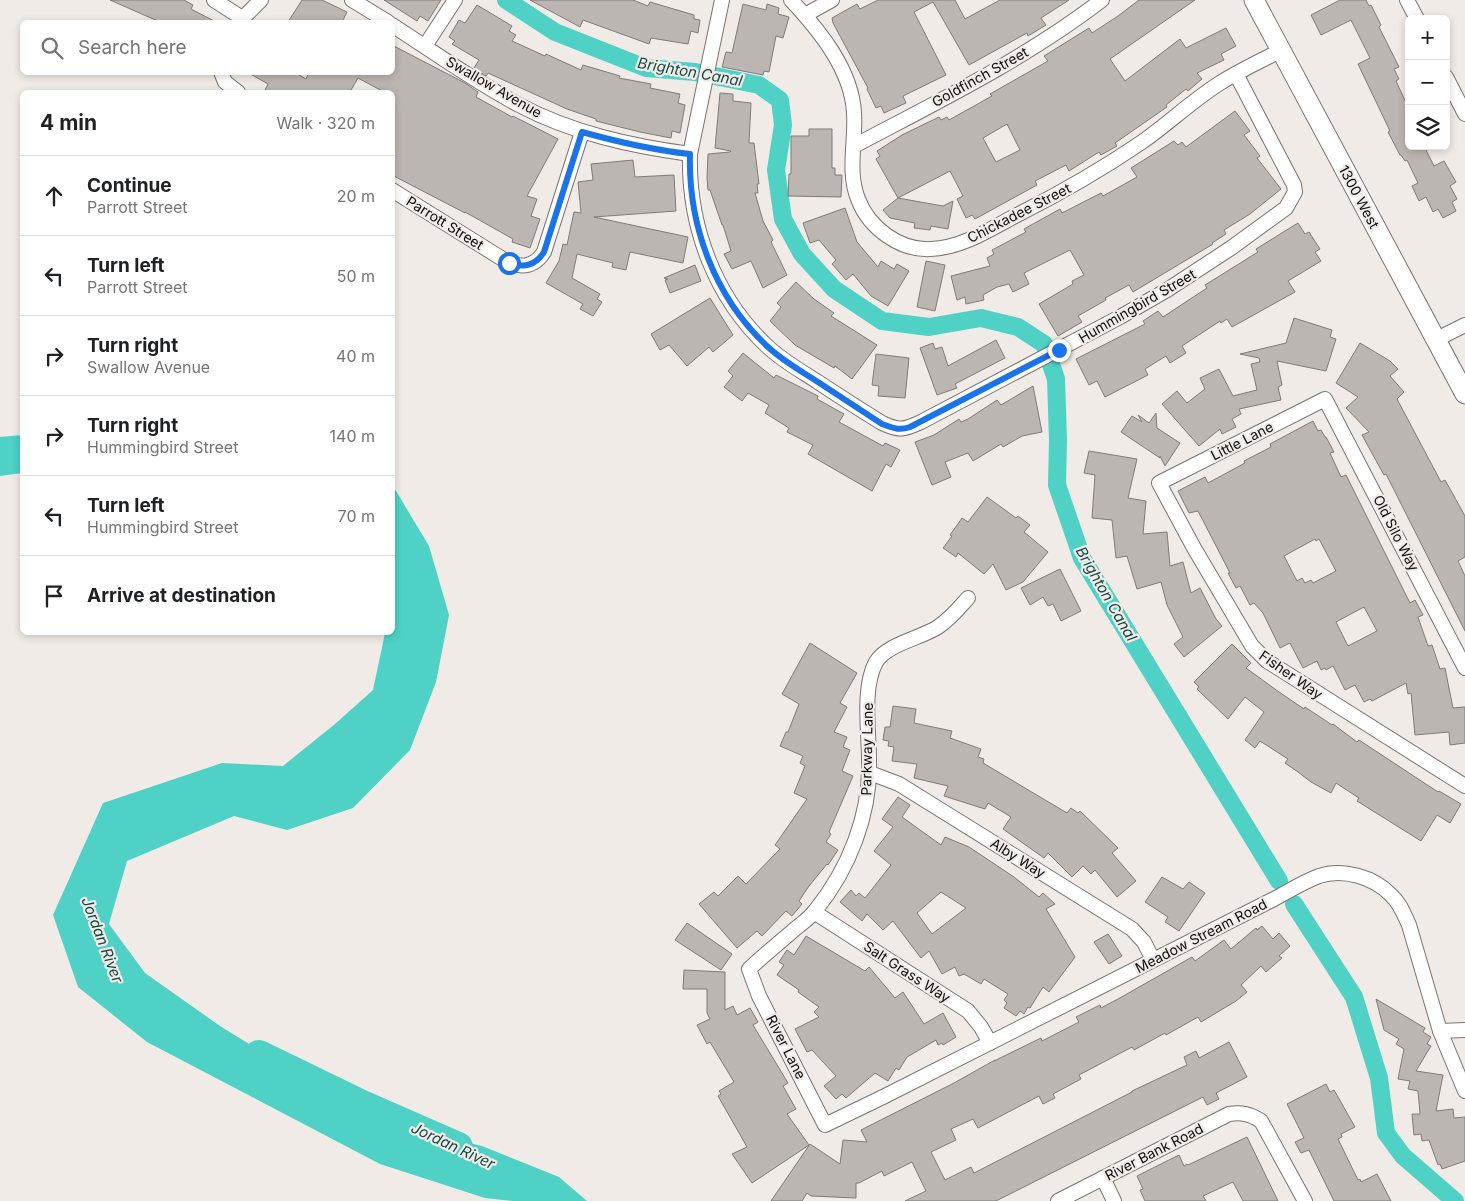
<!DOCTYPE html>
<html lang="en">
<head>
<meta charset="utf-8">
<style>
	body { margin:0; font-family:Inter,sans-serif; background:#f2f2f2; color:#202124 }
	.controls { position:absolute; right:15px; top:15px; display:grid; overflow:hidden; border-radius:8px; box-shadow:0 2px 8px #0003 }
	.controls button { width:45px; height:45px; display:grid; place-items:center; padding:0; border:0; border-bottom:1px solid #e0e0e0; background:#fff; color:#202124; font:25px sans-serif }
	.stop { position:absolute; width:15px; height:15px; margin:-11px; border:4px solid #1a73e8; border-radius:50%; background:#fff }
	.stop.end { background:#1a73e8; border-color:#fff; box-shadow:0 1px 5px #0008 }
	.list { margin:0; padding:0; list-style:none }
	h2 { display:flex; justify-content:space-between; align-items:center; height:65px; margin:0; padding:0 20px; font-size:21px }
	h2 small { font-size:16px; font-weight:400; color:#757577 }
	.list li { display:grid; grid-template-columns:32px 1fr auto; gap:15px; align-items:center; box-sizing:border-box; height:80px; padding:0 20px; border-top:1px solid #e0e0e0 }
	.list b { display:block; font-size:19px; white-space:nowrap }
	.list p { margin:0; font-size:16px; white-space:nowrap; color:#757577 }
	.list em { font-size:16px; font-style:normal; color:#757577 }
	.icon { flex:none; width:28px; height:28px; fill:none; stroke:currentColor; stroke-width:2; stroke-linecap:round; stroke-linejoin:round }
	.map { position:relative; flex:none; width:1465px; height:1201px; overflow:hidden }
	.search { position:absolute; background:#fff; box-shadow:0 2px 8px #0003; left:20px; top:20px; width:375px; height:55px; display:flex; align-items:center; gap:12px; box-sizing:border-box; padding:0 18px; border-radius:8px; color:#757577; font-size:19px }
	.panel { position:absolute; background:#fff; box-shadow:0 2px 8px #0003; left:20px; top:90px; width:375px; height:545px; border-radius:8px }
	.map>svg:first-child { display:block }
</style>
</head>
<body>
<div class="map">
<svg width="1465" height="1201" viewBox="0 0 1465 1201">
	<rect width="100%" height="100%" fill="#f0ebe6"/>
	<g fill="#4fd1c6">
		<path d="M22,435V473L0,476V437Z"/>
		<path d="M393,486L429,546L449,615L436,682L410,750L353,808L287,830L234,816L127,861L109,924L145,973L220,1026L324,1090L418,1130L482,1146L559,1177L587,1201H513L485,1198L380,1164L147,1042L78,987L53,915L103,803L222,763L283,766L335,724L373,690L385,633L392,632Z"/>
	</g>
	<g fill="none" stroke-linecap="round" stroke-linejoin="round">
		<g stroke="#4fd1c6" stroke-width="18">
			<path d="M506,0L555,32L646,68L695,72L759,85L780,100L783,125L776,170L783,219L802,254L834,289L882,321L929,327L981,318L1018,327L1044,344L1056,379L1058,440L1057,485L1082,558L1279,881"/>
			<path d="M1294,904L1354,997L1379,1078L1386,1133L1403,1156L1455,1201"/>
		</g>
		<path stroke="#4fd1c6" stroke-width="30" d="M259,1055L362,1105L458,1147"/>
	</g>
	<g fill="#bcb6b2" stroke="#807b77" fill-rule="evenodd">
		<path d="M110,0H184L193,5L191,9L216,22H160Z"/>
		<path d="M302,0H322L347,12L342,22H288Z"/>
		<path d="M384,0H441L428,21L420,16L417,21Z"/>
		<path d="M530,0H633L648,6L650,2L694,15V19L700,20L698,33L691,31L688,44L651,38L649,44L583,20L580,27Z"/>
		<path d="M878,0H955L965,19L1000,0H1069L1041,18L1046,25L1028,36L1027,33L969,65L933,2L914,12L946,75L903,96L906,103L884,113L881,106L876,108L867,89L868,88L833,23L832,18L857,4L860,9Z"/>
		<path d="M1139,0H1195L1110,59L1125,81L1180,39L1186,48L1226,28L1236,46L1221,54L1224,60L1197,73L1202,79L1188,91L1186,89L1166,105L1167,107L1115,143L1117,146L1101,155L1099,152L1069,171L1066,165L1035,181L1037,185L975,219L972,215L966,218L957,199L963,196L950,171L898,198L943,206L953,201L948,229L931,226L930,230L914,228L915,223L890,218L883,210L898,198L876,159L880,156L877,151L902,135L939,117L941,120L947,117L949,120L992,96L990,94L1048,61L1044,56L1089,28L1092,33L1118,16ZM1007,124L1020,150L996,162L983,138Z"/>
		<path d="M1340,0H1366L1369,6L1371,5L1381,25L1379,27L1399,67L1394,69L1399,79L1396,81L1409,109V146H1434L1426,150L1434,166L1444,161L1456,182L1450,186L1457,199L1452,202L1456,211L1443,218L1438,209L1433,212L1426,197L1419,201L1412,186L1418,183L1407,160L1405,161L1401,155H1400L1388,132L1390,131L1358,64L1370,58L1351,20L1321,35L1311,15Z"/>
		<path d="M743,4L766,10L767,4L779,8L778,14L789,17L783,38L776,36L769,72L764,71L763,75L722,67L726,52L732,53Z"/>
		<path d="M477,5L512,26L509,31L516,35L512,41L545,56L546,54L581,70L583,65L620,76L619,78L651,84L650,88L680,94L678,103L685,105L680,133L672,131L671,138L640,132L596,121V119L567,109L488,73L486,76L475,69L474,68L479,60L452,44L455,41L449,37L459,20L465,23Z"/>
		<path d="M392,45L465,83L478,92L476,97L512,117L513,116L558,139L527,196L537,199L531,216L540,219L530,248L512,242L513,239L465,212V213L392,175V92H384L358,78L350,92H264L268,84L247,72H294L306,79L309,72H392Z"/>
		<path d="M720,93L733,94V101L751,103L749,143H754L759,184H757L758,193H755L763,221L773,240L771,242L787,275L763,288L751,261L732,269L724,254L731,251L723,225H722L710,190H708L707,178L708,154L730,152L731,151L715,148Z"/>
		<path d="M1235,111L1250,131L1244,135L1260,156L1257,158L1281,189L1250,214L1224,230L1226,234L1212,243L1213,244L1133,292L1129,285L1105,298L1106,300L1078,316L1082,322L1058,336L1039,304L1073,284L1072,281L1084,275L1070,250L1024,273L1029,284L1013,292L1009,284L997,287L983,295L984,300L966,304L965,297L957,300L951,276L990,266L987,258L994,254L992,250L1026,232L1024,229L1060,209L1062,213L1101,193L1103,196L1137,177L1131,168L1174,141L1178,145L1182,142L1186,147Z"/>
		<path d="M809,129H832V168H835V175H842L841,197L788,196L789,174H791V136H809Z"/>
		<path d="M633,160L635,177L674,175L676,211L594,217L688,237L683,263L630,252L626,270L612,267L613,263L577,254L572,278L600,294L597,299L602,302L593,316L580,309L583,304L546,283L559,261L563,244L567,245L574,212L581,213L578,182L593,180L591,164Z"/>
		<path d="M845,208L857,242L878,267L881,261L894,269L897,264L909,271L888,306L871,296L853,274L846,280L832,264L836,260L819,240L810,243L803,223Z"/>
		<path d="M1298,223L1305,234L1309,232L1320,249L1315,252L1321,261L1288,281L1295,292L1232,327L1227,319L1221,323L1220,321L1182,346L1186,353L1170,363L1166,356L1145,369L1148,375L1105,397L1097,381L1089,385L1076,359L1145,324L1143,321L1158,311L1163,317L1207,288L1205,285L1258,252L1256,249Z"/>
		<path d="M926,261L945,265L935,311L917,307Z"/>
		<path d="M695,265L701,281L670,293L665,280L668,279L664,278Z"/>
		<path d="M796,282L814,299L834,313L831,316L877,345L852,379L835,366L834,368L795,345L770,321L781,307L777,303Z"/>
		<path d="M710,298L733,335L713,352L709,347L687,366L669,345L660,350L651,334Z"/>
		<path d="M1294,318L1332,330L1330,337L1336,339L1326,371L1277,361L1282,385L1278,387L1281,400L1239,409L1241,414L1232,419L1236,427L1222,434L1220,429L1199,446L1162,404L1177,391L1187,403L1205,389L1200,378L1219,369L1233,396L1257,390L1251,364L1260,362L1259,358L1240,354L1286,343Z"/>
		<path d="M996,340L1005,358L955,384L957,388L937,395L920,348L933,343L935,349L942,347L948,366Z"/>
		<path d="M1360,343L1390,361L1398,369L1390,376L1404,392L1397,399L1441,482L1445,480L1465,516V557L1458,561L1465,576V631L1386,474L1384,475L1362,435L1369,432L1346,408L1358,397L1336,383Z"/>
		<path d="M743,353L774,378L776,375L818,396L817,399L844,414L839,422L883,446L885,443L900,450L891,467L886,464L872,491L808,454L813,445L787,432L789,428L765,413L769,405L748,393L742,401L724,387L733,376L728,371Z"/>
		<path d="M876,354L909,358L905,398L878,396L879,386L872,385Z"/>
		<path d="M1033,386L1042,432L1022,436L1003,447L1001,444L973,461L968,453L945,462L951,477L932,485L915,442L934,435L959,419L961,422L968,419L997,400L1001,405Z"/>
		<path d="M1156,413L1157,428L1180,443L1165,466L1160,456V458L1121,432L1132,416L1142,422L1138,415L1149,423Z"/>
		<path d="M1313,421L1318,431L1321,430L1325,437H1326L1334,452L1330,453L1341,477L1346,475L1410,603L1415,600L1423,615L1418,617L1428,646L1432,645L1440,669L1445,668L1453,708L1465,707V743L1450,745L1449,732L1415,735L1411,693L1408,694L1406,683L1372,701L1370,699L1364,702L1355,685L1345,690L1333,666L1326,670L1325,668L1321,670L1317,661L1303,668L1290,643L1280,648L1263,613L1254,603L1250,605L1240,586L1236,588L1228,573H1230L1198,511L1189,513L1178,491L1205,477L1208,483L1245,463L1244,461L1271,447L1270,444ZM1315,539L1316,541L1319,539L1336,571L1313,583L1311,580L1305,583L1302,578L1297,581L1284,556ZM1364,607L1377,631L1348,646L1336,622Z"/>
		<path d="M1089,451L1137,459L1128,498L1146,501L1143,534L1167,532L1170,566L1183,562L1191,593L1200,588L1216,619L1222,626L1184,657L1174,644L1183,637L1167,605L1161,582L1137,589L1127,556L1116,558L1112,520L1092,518L1095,475L1084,473Z"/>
		<path d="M987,497L1016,518L1018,516L1030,525L1024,532L1048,552L1023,582L1006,590L993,564L984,574L958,553L956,557L943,548L952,536L950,535L962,518L968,522Z"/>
		<path d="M1060,569L1081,611L1061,621L1053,604L1048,606L1043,597L1030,605L1021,588Z"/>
		<path d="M810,643L857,673L840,703L847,707L834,732L847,737L843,747L850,750L842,771L853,776L829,832L831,834L826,842L838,850L828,865L827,864L809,886L799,901L802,904L792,916L786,911L762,936L757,931L737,948L699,904L714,892L718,896L738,876L746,884L780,849L775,845L807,799L794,793L805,766L800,763L803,756L780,746L786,732H788L799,704L782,694Z"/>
		<path d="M1232,644L1251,663L1246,668L1279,692L1304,709L1305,707L1332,725L1333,724L1357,742L1359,740L1438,792L1439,791L1461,804L1450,823L1437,815L1421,841L1357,801L1359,798L1336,783L1331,793L1311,782L1298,772L1285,763L1288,759L1260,741L1255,748L1245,740L1264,712L1245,697L1228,719L1197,689L1199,687L1194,682Z"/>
		<path d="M893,706L916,709L914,723L952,731L950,738L981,749L978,757L984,759L983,763L1067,813L1071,808L1078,813L1080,811L1118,848L1112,853L1136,881L1117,897L1095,870L1091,874L1083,866L1072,877L1048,853L1044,858L1003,829L1011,817L988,803L985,809L944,796L948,786L914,778L917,764L892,761L894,747L888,746L889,741L883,740L885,727H890Z"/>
		<path d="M898,797L910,805L902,817L941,845L945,837L969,847L1014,877L1039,897L1043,893L1055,904L1046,909L1075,957L1049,992L1043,987L1030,1008L1028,1007L1024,1014L1020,1011L1016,1016L1004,1008L1007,1003L1004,1000L1008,994L984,979L981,984L964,974L959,976L955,967L942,974L929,951L921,958L893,921L883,930L867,914L862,921L840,902L851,890L856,896L859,893L865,898L891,865L874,851L893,827L882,819ZM941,892L966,908L932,934L917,913Z"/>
		<path d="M1162,877L1183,889L1189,882L1205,893L1179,931L1165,922L1168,917L1145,902Z"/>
		<path d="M687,923L732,954L721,970L675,940Z"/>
		<path d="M1262,926L1273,939L1279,933L1290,946L1279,956L1282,958L1266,972L1261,966L1241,985L1247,992L1236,1001L1201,1022L1198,1017L1166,1035L1165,1033L1134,1050L1132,1047L1079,1075L1081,1079L1053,1094L1055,1098L1043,1104L1039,1096L978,1128L973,1119L951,1129L956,1140L931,1152L945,1180L971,1167L974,1173L1132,1092V1091L1187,1065L1184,1057L1196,1051L1199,1058L1229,1042L1247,1077L1216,1093L1219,1099L1207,1105L1203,1097L996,1201H905L926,1191L912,1162L884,1176L882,1171L859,1183H856V1198L811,1196L807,1193L802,1201H771L810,1144L840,1164L843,1140L867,1142L861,1130L954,1083L995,1060L994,1061L1041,1038L1042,1041L1079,1022L1076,1017L1100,1005L1101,1008L1118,999L1192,957L1195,961L1224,940L1231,949L1256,928L1257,930Z"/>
		<path d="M1108,934L1122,956L1109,964L1094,942Z"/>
		<path d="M806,936L865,971L869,967L895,998L903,992L924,1024L943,1013L956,1037L943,1045L942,1043L938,1045L936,1040L907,1057L899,1070L896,1068L888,1081L875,1073L846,1098L842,1094L836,1099L824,1086L836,1076L812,1050L807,1052L795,1029L819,1017L814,1012L819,1007L798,992L799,990L777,975L784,965L779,962L787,950L794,955Z"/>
		<path d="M684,970L725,972V1010L733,1006L737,1015L750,1008L758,1022L753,1025L788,1083L783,1086L796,1109L787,1114L809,1145L752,1183L732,1154L747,1147L718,1096L721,1094L719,1091L734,1082L710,1042L707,1044L697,1025L710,1019L707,1013V989H683Z"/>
		<path d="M1376,999L1425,1028L1423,1032L1431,1037L1427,1044L1431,1046L1416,1071L1443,1075L1436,1111L1453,1109L1454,1118L1465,1117V1161L1442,1169L1440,1164L1438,1165L1429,1140L1422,1141L1421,1134L1414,1135L1412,1114H1420L1418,1091L1408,1089L1410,1081L1398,1079L1404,1049L1396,1044L1399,1039L1384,1030Z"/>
		<path d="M1326,1084L1330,1092L1334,1090L1355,1127L1341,1134L1342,1137L1338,1139L1358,1180L1360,1179L1361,1182L1377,1174L1391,1201H1334L1309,1150L1301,1153L1295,1142L1304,1138L1287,1104Z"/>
		<path d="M1247,1137L1278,1201H1243L1233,1182L1203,1196L1206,1201H1145L1140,1190L1143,1189L1137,1176L1179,1155L1184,1166L1187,1164L1188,1165Z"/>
	</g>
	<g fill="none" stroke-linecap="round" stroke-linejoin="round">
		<defs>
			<g id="street">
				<path d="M214,0L242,18"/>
				<path d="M352,0L388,22"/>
				<path d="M722,0L690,154C688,226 715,298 768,347C783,361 801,371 818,382C839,396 861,410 882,423C899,431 904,430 921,422L1120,317L1167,290L1231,248L1286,208L1295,192L1294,185L1236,74"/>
				<path d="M791,0C819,30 852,70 854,113C856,142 847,171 858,199C869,228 900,251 931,249C961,248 989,230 1015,216C1059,194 1101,170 1142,142C1169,123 1193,100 1220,83C1239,71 1260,61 1280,51"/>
				<path d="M1407,0L1417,19"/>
				<path d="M805,15L832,0"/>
				<path d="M239,22L261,0"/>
				<path d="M392,25C434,52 475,82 519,105C572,133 631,146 690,154"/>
				<path d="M425,46L455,0"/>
				<path d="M221,72L225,82L238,92"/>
				<path d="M1446,77L1465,114"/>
				<path d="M854,146C939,101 1025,59 1102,0"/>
				<path d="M392,190L509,263C523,268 535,266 544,252L582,132"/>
				<path d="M1437,339L1465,325"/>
				<path d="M968,598C959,608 950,619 938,627C921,638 887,644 876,662C862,687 869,732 869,760C871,814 849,869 815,911C810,918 802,923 795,929C780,942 764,955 749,969L759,996L825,1125L883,1097L1274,899C1289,891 1303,882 1319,876C1343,868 1374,877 1391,895C1400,903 1404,914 1409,925L1440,1031L1465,1091"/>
				<path d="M1465,668L1325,399L1159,483L1194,548L1252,646L1267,661L1465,786"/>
				<path d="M870,773L899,784L1132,929L1144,942L1153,960"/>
				<path d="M814,912L968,1011L981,1027L990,1043"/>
				<path d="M1440,1031L1465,1030"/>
				<path d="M1103,1178L1114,1201"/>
				<path d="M1058,1201L1229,1114C1242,1112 1250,1114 1261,1121L1305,1201"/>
			</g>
			<path id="secondary" d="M1254,0L1465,394"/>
		</defs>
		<use href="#street" stroke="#7a7571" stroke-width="16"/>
		<use href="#secondary" stroke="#7a7571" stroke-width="21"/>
		<use href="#street" stroke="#fff" stroke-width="14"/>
		<use href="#secondary" stroke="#fff" stroke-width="19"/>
	</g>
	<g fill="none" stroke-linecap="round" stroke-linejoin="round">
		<path stroke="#1a73e8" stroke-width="6" d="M509,263C524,268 535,266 544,252L582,132C618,142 653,150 690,154C688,226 715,298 768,347C783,361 801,371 818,382C839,396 861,410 882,424C893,428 899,431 910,427L1059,350"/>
	</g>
	<g text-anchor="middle" stroke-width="4.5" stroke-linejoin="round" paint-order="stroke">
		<g font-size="14" fill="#0f0d0c" stroke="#f0ebe6">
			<text transform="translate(980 77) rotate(-29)" y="5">Goldfinch Street</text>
			<text transform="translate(494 87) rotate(30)" y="5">Swallow Avenue</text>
			<text transform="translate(1359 197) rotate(62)" y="5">1300 West</text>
			<text transform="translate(1019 213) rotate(-27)" y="5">Chickadee Street</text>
			<text transform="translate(445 223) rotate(32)" y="5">Parrott Street</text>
			<text transform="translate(1137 306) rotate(-30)" y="5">Hummingbird Street</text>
			<text transform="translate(1242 441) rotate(-27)" y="5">Little Lane</text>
			<text transform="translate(1396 533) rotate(63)" y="5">Old Silo Way</text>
			<text transform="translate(1291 675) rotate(35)" y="5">Fisher Way</text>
			<text transform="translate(867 749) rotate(-89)" y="5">Parkway Lane</text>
			<text transform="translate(1018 858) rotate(32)" y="5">Alby Way</text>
			<text transform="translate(1201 936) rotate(-27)" y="5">Meadow Stream Road</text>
			<text transform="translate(907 972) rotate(33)" y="5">Salt Grass Way</text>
			<text transform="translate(786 1047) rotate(63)" y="5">River Lane</text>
			<text transform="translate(1154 1152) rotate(-27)" y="5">River Bank Road</text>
		</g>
		<g font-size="15" font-style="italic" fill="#104a45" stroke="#f0ebe6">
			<text transform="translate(690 72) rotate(10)" y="5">Brighton Canal</text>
			<text transform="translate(1106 594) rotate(60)" y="5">Brighton Canal</text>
			<text transform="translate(102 940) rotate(69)" y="5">Jordan River</text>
			<text transform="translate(453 1146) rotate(25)" y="5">Jordan River</text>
		</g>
	</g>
</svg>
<div class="controls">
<button>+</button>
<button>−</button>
<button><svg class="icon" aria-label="layers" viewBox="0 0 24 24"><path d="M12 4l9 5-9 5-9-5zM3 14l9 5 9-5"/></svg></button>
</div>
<div class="stop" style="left:509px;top:263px"></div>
<div class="stop end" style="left:1059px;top:350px"></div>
<div class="search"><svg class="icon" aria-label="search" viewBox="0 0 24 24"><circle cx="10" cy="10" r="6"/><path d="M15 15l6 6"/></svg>Search here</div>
<section class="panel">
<h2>4 min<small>Walk · 320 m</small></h2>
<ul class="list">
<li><svg class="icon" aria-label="ahead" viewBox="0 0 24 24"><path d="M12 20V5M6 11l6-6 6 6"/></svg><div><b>Continue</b><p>Parrott Street</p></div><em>20 m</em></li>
<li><svg class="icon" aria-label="left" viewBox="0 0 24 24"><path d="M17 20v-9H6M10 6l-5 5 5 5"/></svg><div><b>Turn left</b><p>Parrott Street</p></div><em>50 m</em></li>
<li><svg class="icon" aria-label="right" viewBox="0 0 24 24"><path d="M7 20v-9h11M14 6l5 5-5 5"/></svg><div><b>Turn right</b><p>Swallow Avenue</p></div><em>40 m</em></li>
<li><svg class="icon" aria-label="right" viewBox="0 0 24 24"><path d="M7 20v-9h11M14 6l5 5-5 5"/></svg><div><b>Turn right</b><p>Hummingbird Street</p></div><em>140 m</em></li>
<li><svg class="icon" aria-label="left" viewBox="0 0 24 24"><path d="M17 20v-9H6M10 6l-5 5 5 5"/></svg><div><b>Turn left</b><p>Hummingbird Street</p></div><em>70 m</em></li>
<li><svg class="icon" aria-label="arrive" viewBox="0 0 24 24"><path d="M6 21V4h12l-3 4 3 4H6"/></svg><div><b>Arrive at destination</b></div></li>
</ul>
</section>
</div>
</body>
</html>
